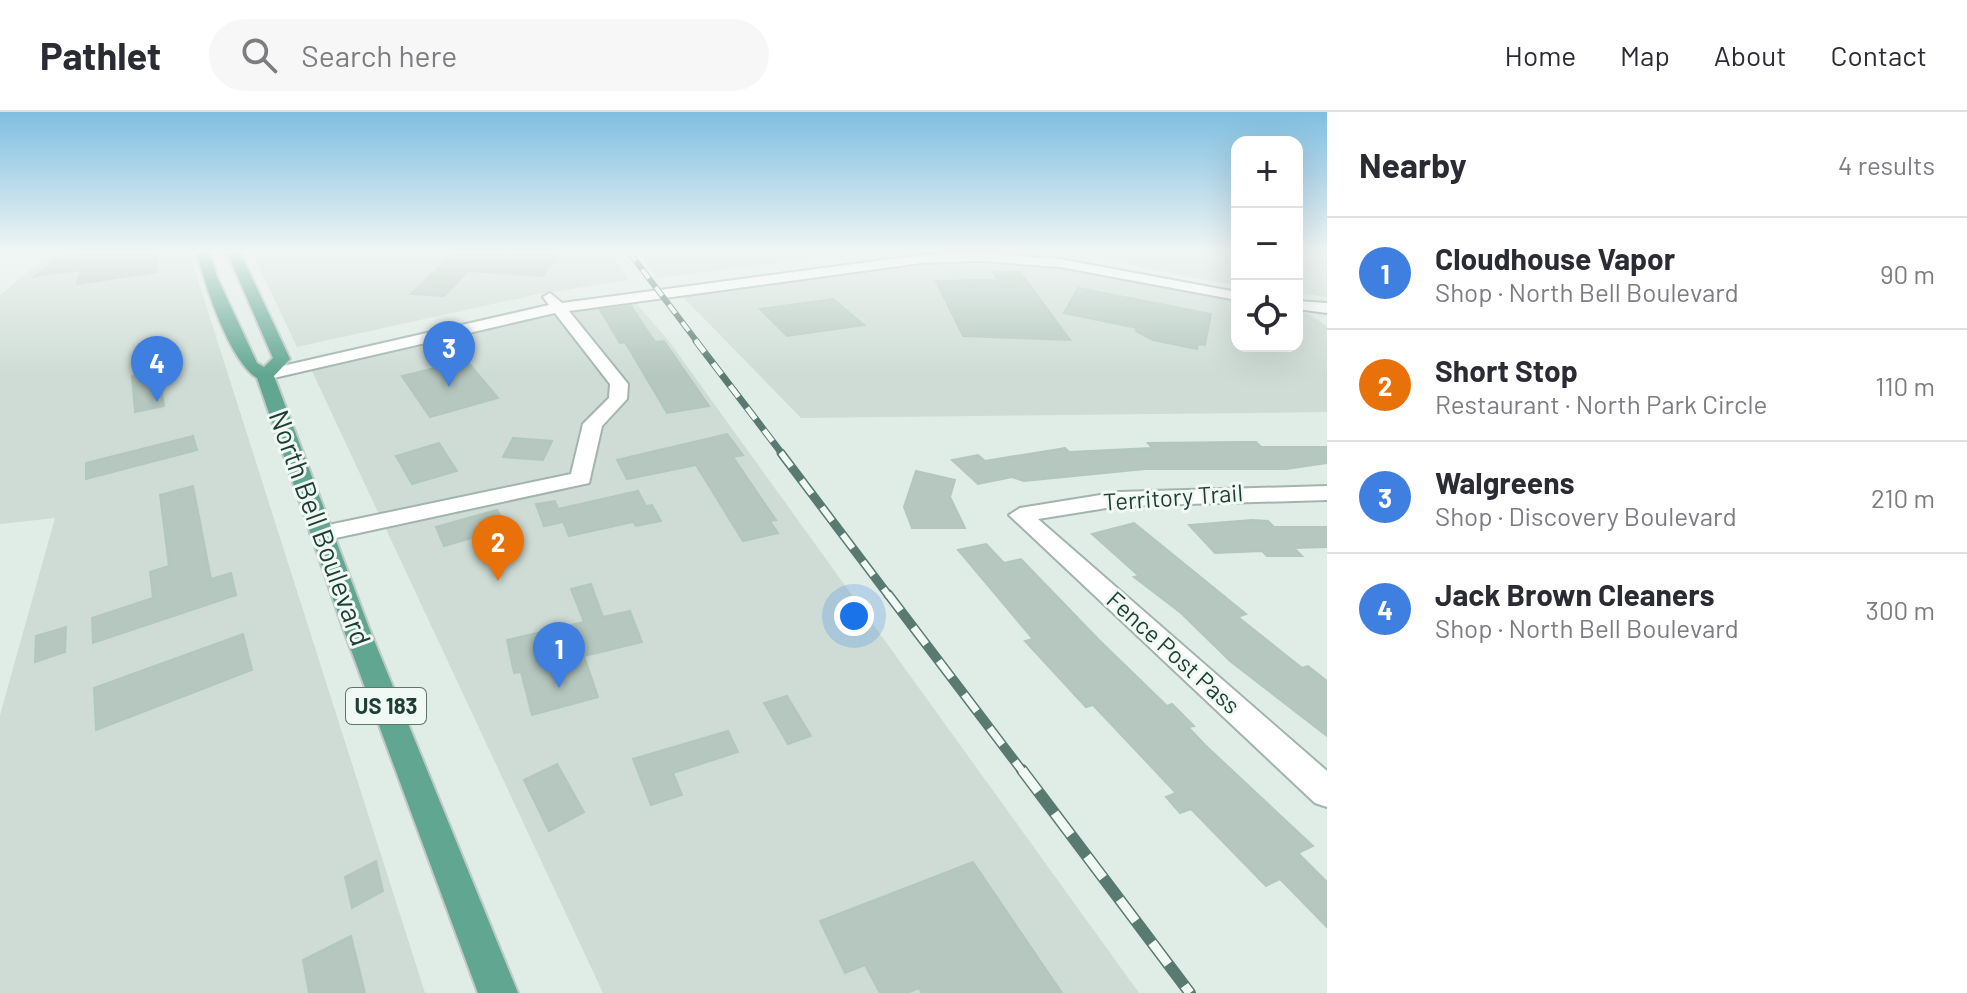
<!DOCTYPE html>
<html lang="en">
<head>
<meta charset="utf-8">
<style>
	body { margin:0; font-family:Barlow,sans-serif; background:#f7f7f7; color:#2b2b33 }
	.controls { position:absolute; right:24px; top:24px; display:grid; overflow:hidden; border-radius:16px; box-shadow:0 8px 32px #0002 }
	.controls button { width:72px; height:72px; display:grid; place-items:center; padding:0; border:0; border-bottom:2px solid #e1e1e2; background:#fff; color:#2b2b33; font:40px sans-serif }
	.you { position:absolute; left:854px; top:504px; width:28px; height:28px; margin:-20px; border:6px solid #fff; border-radius:50%; background:#1a73e8; box-shadow:0 0 0 12px #1a73e833 }
	.badge { display:grid; place-items:center; width:52px; height:52px; border-radius:50%; background:#1a73e8; color:#fff; font-size:26px; font-weight:700 }
	.pin { position:absolute; translate:-50% -66px; filter:drop-shadow(0 2px 4px #0008) }
	.pin::after { content:''; position:absolute; top:42px; width:28px; height:24px; background:inherit; clip-path:polygon(0 0,100% 0,50% 100%) }
	.list { margin:0; padding:0; list-style:none }
	h2 { display:flex; justify-content:space-between; align-items:center; height:104px; margin:0; padding:0 32px; font-size:34px }
	h2 small { font-size:26px; font-weight:400; color:#7c7c81 }
	.list li { display:grid; grid-template-columns:52px 1fr auto; gap:24px; align-items:center; box-sizing:border-box; height:112px; padding:0 32px; border-top:2px solid #e1e1e2 }
	.list b { display:block; font-size:30px; white-space:nowrap }
	.list p { margin:0; font-size:26px; white-space:nowrap; color:#7c7c81 }
	.list em { font-size:26px; font-style:normal; color:#7c7c81 }
	.icon { flex:none; width:44px; height:44px; fill:none; stroke:currentColor; stroke-width:2; stroke-linecap:round; stroke-linejoin:round }
	.map { position:relative; flex:none; width:1327px; height:881px; overflow:hidden }
	header { display:flex; align-items:center; gap:48px; box-sizing:border-box; height:112px; padding:0 40px; background:#fff; border-bottom:2px solid #e1e1e2 }
	header strong { font-size:38px }
	nav { display:flex; gap:44px; margin-inline-start:auto; font-size:28px }
	.search { width:560px; height:72px; background:#f7f7f7; display:flex; align-items:center; gap:20px; box-sizing:border-box; padding:0 28px; border-radius:44px; color:#7c7c81; font-size:30px }
	main { display:flex }
	aside { flex:1; background:#fff }
	.map>svg:first-child { display:block }
</style>
</head>
<body>
<header>
<strong>Pathlet</strong>
<div class="search"><svg class="icon" aria-label="search" viewBox="0 0 24 24"><circle cx="10" cy="10" r="6"/><path d="M15 15l6 6"/></svg>Search here</div>
<nav><a>Home</a><a>Map</a><a>About</a><a>Contact</a></nav>
</header>
<main>
<div class="map">
<svg width="1327" height="881" viewBox="0 0 1327 881">
	<rect width="100%" height="100%" fill="#e0ece6"/>
	<g fill="#cedcd5">
		<path d="M52,140H189L425,881H0V603L55,406L0,412V183Z"/>
		<path d="M252,140H610L628,168L539,182L297,235Z"/>
		<path d="M638,140H863L657,166Z"/>
		<path d="M1071,140H1237V173L1200,167Z"/>
		<path d="M1297,140H1327V185L1297,181Z"/>
		<path d="M944,151L1057,156L1237,190V234H1297V200L1307,201L1327,214V300L801,306L680,182Z"/>
		<path d="M635,190L668,228L1139,881H603L311,257L550,204Z"/>
	</g>
	<g fill="#b5c7bf" stroke="#b2c7bd" stroke-width="2">
		<path d="M90,140H157V160L77,172L80,158L35,164L58,145Z"/>
		<path d="M455,140H561L543,164L468,159L444,184L411,182Z"/>
		<path d="M992,160H1020L1070,228L963,224L936,169L998,168Z"/>
		<path d="M1078,176L1211,202L1205,233L1198,232L1197,237L1153,228L1136,219L1137,216L1064,201Z"/>
		<path d="M833,187L864,213L787,224L760,197Z"/>
		<path d="M631,194L655,230L664,229L709,294L667,301L625,230L620,231L600,198Z"/>
		<path d="M466,248L498,286L430,305L402,264Z"/>
		<path d="M158,258L164,294L135,300L132,264Z"/>
		<path d="M727,322L743,343L733,345L776,408L770,409L778,421L743,429L696,353L627,367L617,348Z"/>
		<path d="M193,324L197,338L86,367V351Z"/>
		<path d="M513,326L552,329L543,348L503,345Z"/>
		<path d="M1243,330H1256L1261,335H1327V351L1286,357H1145L1024,369L1012,365L978,372L952,348L978,343L985,349L1065,336L1069,340L1152,336L1148,331Z"/>
		<path d="M439,331L457,359L412,372L396,344Z"/>
		<path d="M916,359L955,368L950,385L965,416H912L904,395Z"/>
		<path d="M193,374L211,467L231,461L236,483L93,531L92,506L153,486L150,460L169,454L160,383Z"/>
		<path d="M638,379L646,394L652,393L661,409L636,414L633,410L569,424L562,407L563,410L544,414L536,392L555,389L558,397Z"/>
		<path d="M497,398L507,416L444,434L436,415Z"/>
		<path d="M1252,408L1268,409L1274,415H1327V435L1294,436L1302,444H1267L1262,439L1215,441L1189,413Z"/>
		<path d="M1134,411L1246,502L1238,505L1302,556L1308,554L1327,569V624L1230,549L1181,501L1134,465L1139,464L1092,422Z"/>
		<path d="M986,432L1004,451L1021,447L1098,527L1167,594L1172,592L1194,614L1188,615L1205,633L1313,734L1298,741L1327,770V815L1280,767L1266,774L1191,697L1180,701L1166,685L1176,681L1093,593L1086,595L1025,529L1033,527L958,438Z"/>
		<path d="M591,472L603,505L630,499L642,530L584,544L598,585L532,603L521,560L514,561L507,528L584,510L571,477Z"/>
		<path d="M66,515L65,540L35,550L36,524Z"/>
		<path d="M243,522L252,558L96,618L94,576Z"/>
		<path d="M787,584L811,624L788,632L764,591Z"/>
		<path d="M728,619L738,640L673,661L682,683L651,693L633,647Z"/>
		<path d="M557,652L584,700L549,719L524,668Z"/>
		<path d="M376,749L383,779L352,796L345,765Z"/>
		<path d="M973,750L1062,881H922L919,876L907,881H880L865,853L845,861L820,809Z"/>
		<path d="M351,824L365,881H309L303,848Z"/>
	</g>
	<g fill="none" stroke-linecap="round" stroke-linejoin="round">
		<defs>
			<g id="minor">
				<path d="M981,141L1060,147L1237,180V188L1060,155L981,149L921,151L569,199L628,272L627,287L602,314L589,371L322,429L314,426L310,421L314,416L571,362L583,312L609,286L610,272L555,201L265,268L256,263L265,258L549,193L543,185L550,181L562,191L921,143Z"/>
				<path d="M1297,189L1327,191V201L1297,197Z"/>
				<path d="M1327,374V388L1119,394L1038,407L1327,659V695L1315,691L1009,403L1020,396L1119,380Z"/>
			</g>
			<path id="major" d="M197,140H209L217,165L257,251L264,255L273,246L227,140H240L290,247L274,264L369,516L518,881H478L343,516L257,266C229,248 205,173 197,140Z"/>
		</defs>
		<use href="#minor" stroke="#a2b4ad" stroke-width="4"/>
		<use href="#major" stroke="#c0c9c6" stroke-width="4"/>
		<use href="#minor" fill="#fff" fill-rule="evenodd"/>
		<use href="#major" fill="#60a691" fill-rule="evenodd"/>
		<defs>
			<path id="rail-far4" d="M629,140L698,231"/>
			<path id="rail-far3" d="M696,229L783,343"/>
			<path id="rail-far2" d="M781,341L889,484"/>
			<path id="rail-far1" d="M888,482L1023,660"/>
			<path id="rail" d="M1022,658L1190,881"/>
		</defs>
		<use href="#rail-far4" stroke="#597a70" stroke-width="6"/>
		<use href="#rail-far3" stroke="#597a70" stroke-width="7"/>
		<use href="#rail-far2" stroke="#597a70" stroke-width="9"/>
		<use href="#rail-far1" stroke="#597a70" stroke-width="10"/>
		<use href="#rail" stroke="#597a70" stroke-width="12"/>
		<use href="#rail-far4" stroke="#f1f9f4" stroke-width="4" stroke-dasharray="11" stroke-linecap="butt"/>
		<use href="#rail-far3" stroke="#f1f9f4" stroke-width="5" stroke-dasharray="14" stroke-linecap="butt"/>
		<use href="#rail-far2" stroke="#f1f9f4" stroke-width="6" stroke-dasharray="17" stroke-linecap="butt"/>
		<use href="#rail-far1" stroke="#f1f9f4" stroke-width="7" stroke-dasharray="21" stroke-linecap="butt"/>
		<use href="#rail" stroke="#f1f9f4" stroke-width="9" stroke-dasharray="27" stroke-linecap="butt"/>
	</g>
	<linearGradient id="sky" x2="0" y2="1"><stop stop-color="#7fbee1"/><stop offset="0.53" stop-color="#f1f6f4"/><stop offset="1" stop-color="#f1f6f4" stop-opacity="0"/></linearGradient>
	<rect width="1327" height="263" fill="url(#sky)"/>
	<g text-anchor="middle" stroke-width="6" stroke-linejoin="round" paint-order="stroke">
		<rect fill="#f1f9f4" stroke="#5e766e" stroke-width="2" x="346" y="576" width="80" height="36" rx="6"/>
		<g font-size="22" font-weight="bold" fill="#1f3e35">
			<text x="386" y="602">US 183</text>
		</g>
		<g font-size="24" fill="#1f3e35" stroke="#f1f9f4">
			<text transform="translate(1173 386) rotate(-4)" y="8">Territory Trail</text>
			<text transform="translate(1173 541) rotate(42)" y="8">Fence Post Pass</text>
		</g>
		<g font-size="28" fill="#1f3e35" stroke="#f1f9f4">
			<text transform="translate(320 416) rotate(70)" y="10">North Bell Boulevard</text>
		</g>
	</g>
</svg>
<div class="controls">
<button>+</button>
<button>−</button>
<button><svg class="icon" aria-label="locate" viewBox="0 0 24 24"><circle cx="12" cy="12" r="6"/><path d="M12 2v4M12 18v4M2 12h4M18 12h4"/></svg></button>
</div>
<div class="you"></div>
<div class="pin badge" style="left:559px;top:576px;background:#3f7fe0">1</div>
<div class="pin badge" style="left:498px;top:469px;background:#e8710a">2</div>
<div class="pin badge" style="left:449px;top:275px;background:#3f7fe0">3</div>
<div class="pin badge" style="left:157px;top:290px;background:#3f7fe0">4</div>
</div>
<aside>
<h2>Nearby<small>4 results</small></h2>
<ul class="list">
<li><span class="badge" style="background:#3f7fe0">1</span><div><b>Cloudhouse Vapor</b><p>Shop · North Bell Boulevard</p></div><em>90 m</em></li>
<li><span class="badge" style="background:#e8710a">2</span><div><b>Short Stop</b><p>Restaurant · North Park Circle</p></div><em>110 m</em></li>
<li><span class="badge" style="background:#3f7fe0">3</span><div><b>Walgreens</b><p>Shop · Discovery Boulevard</p></div><em>210 m</em></li>
<li><span class="badge" style="background:#3f7fe0">4</span><div><b>Jack Brown Cleaners</b><p>Shop · North Bell Boulevard</p></div><em>300 m</em></li>
</ul>
</aside>
</main>
</body>
</html>
